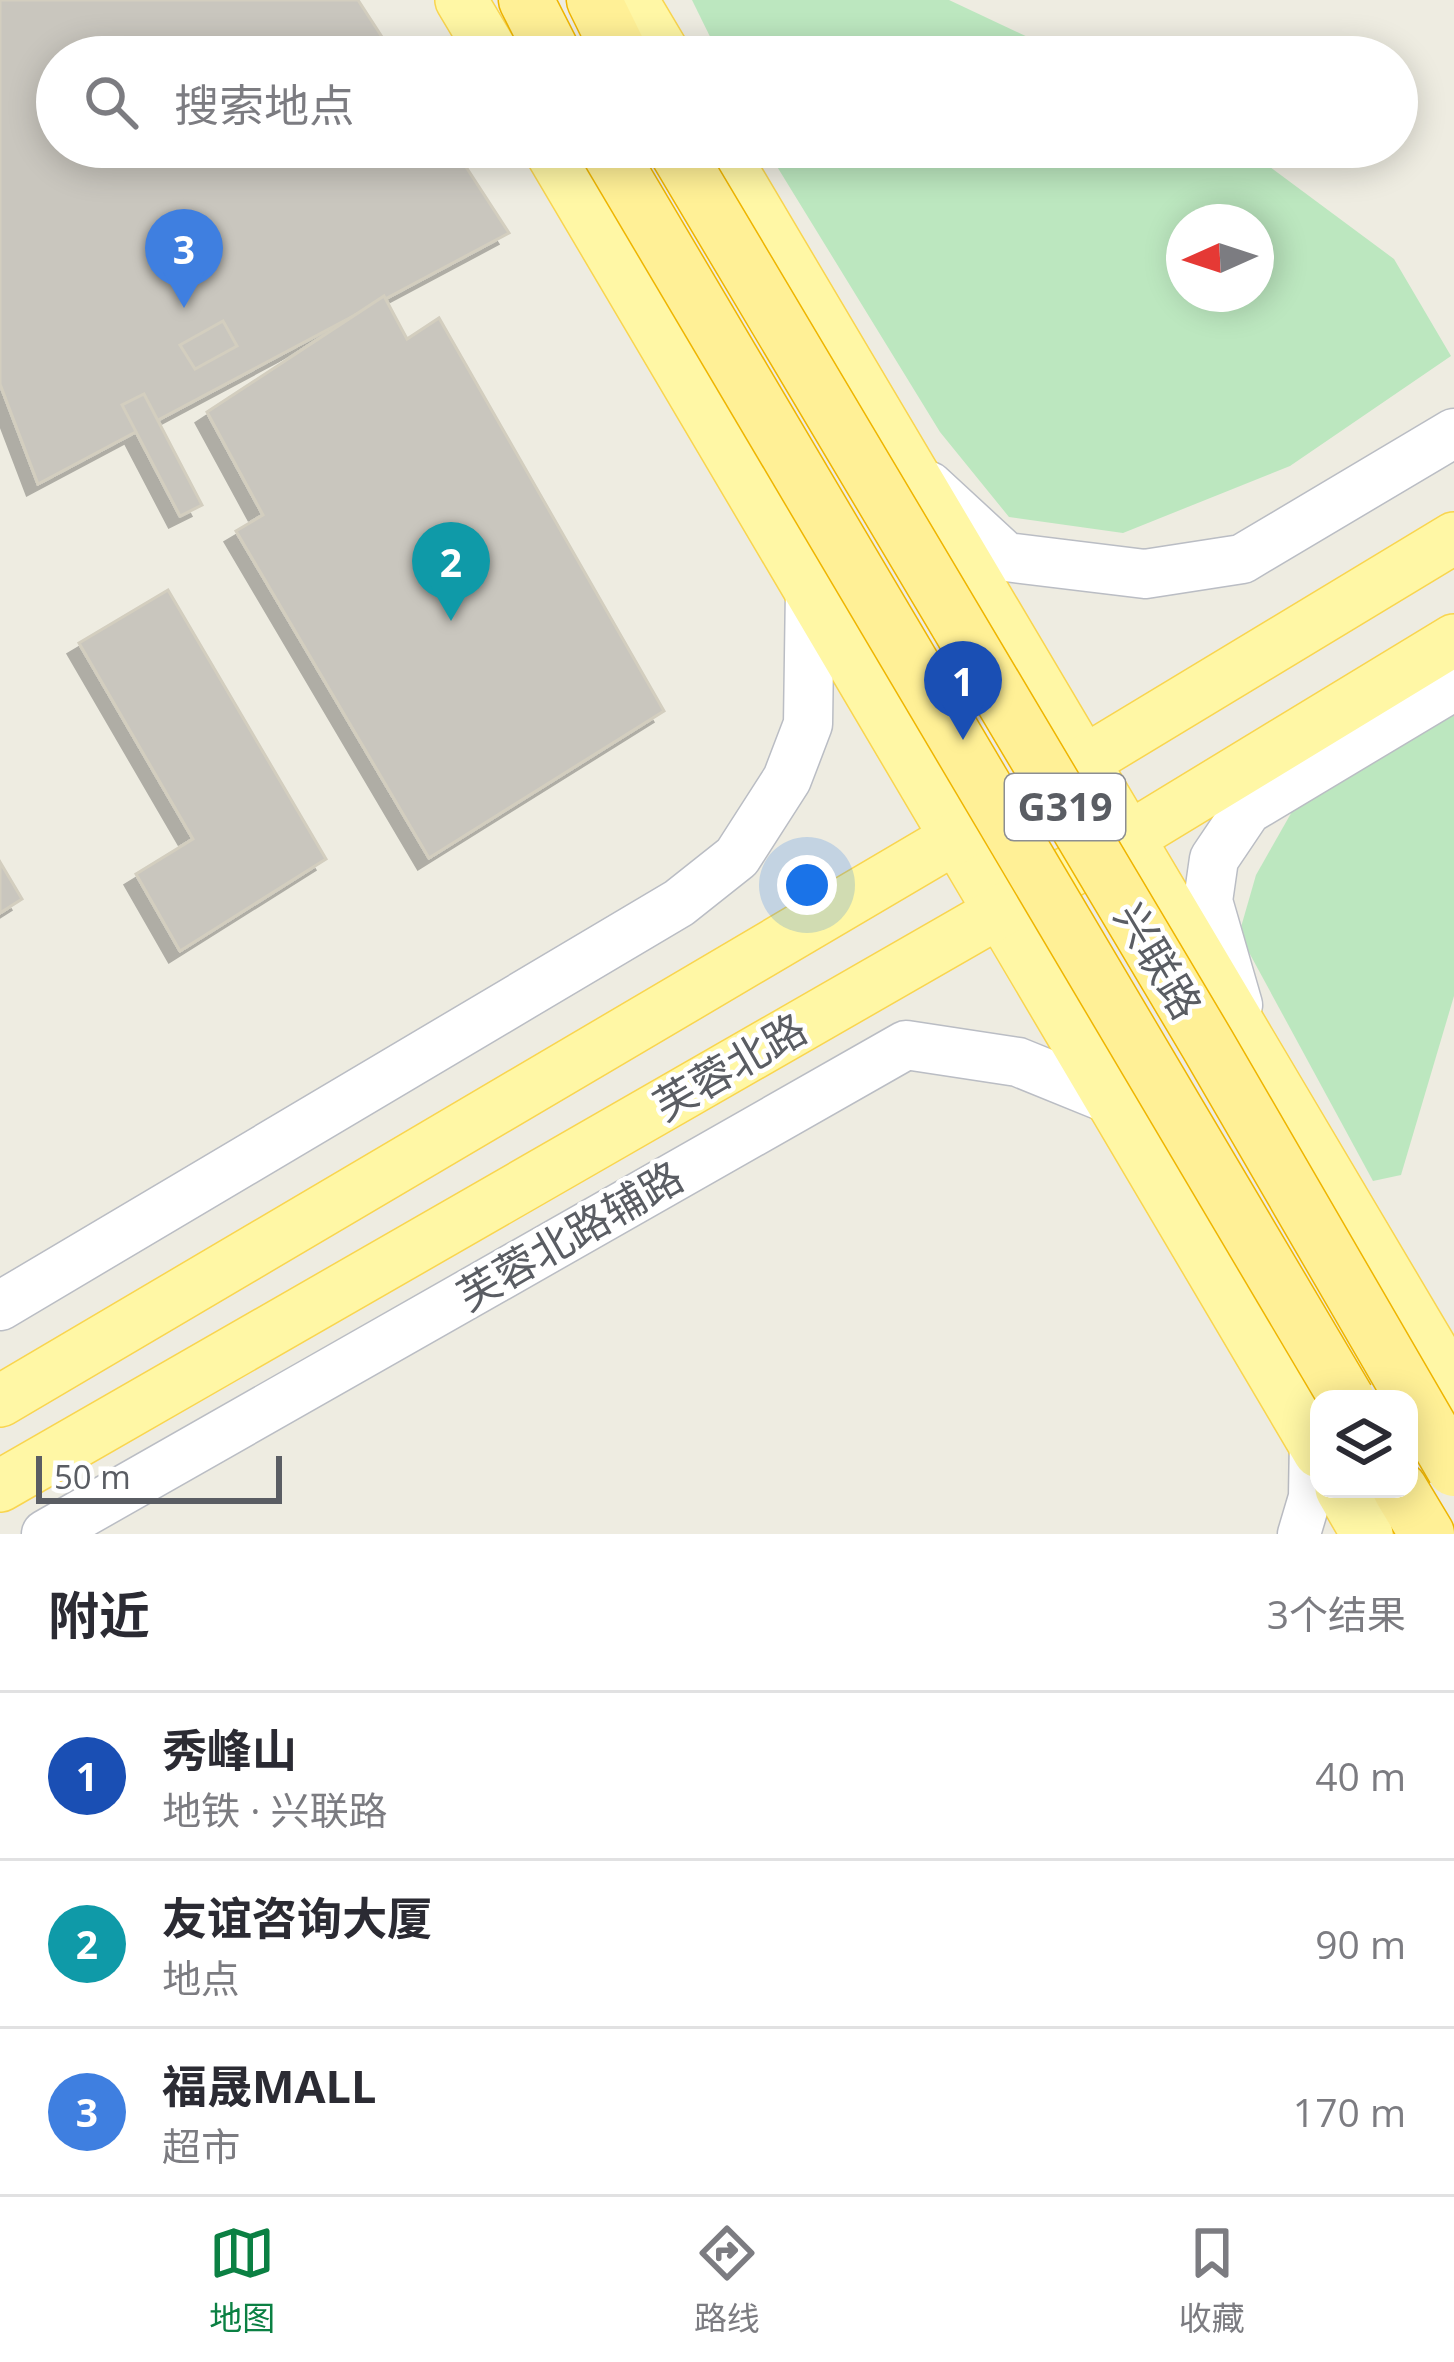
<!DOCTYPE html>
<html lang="zh">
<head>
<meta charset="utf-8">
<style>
	body { margin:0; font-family:"Open Sans","Noto Sans SC",sans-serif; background:#f2f2f3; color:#2b2b33 }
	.controls { position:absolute; right:36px; bottom:36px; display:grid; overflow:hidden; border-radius:24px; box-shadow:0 6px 30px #0003 }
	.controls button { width:108px; height:108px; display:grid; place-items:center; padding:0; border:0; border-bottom:3px solid #e1e1e2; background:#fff; color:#2b2b33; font:60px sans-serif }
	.compass { position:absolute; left:1166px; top:204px; width:108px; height:108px; border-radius:50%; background:#fff; box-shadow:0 6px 30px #0003; rotate:267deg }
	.scale { position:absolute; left:36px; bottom:30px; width:246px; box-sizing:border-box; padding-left:12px; border:6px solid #5a5d63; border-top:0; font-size:33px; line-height:42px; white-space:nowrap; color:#5a5d63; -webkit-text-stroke:9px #fff; paint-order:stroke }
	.you { position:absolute; left:807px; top:885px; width:42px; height:42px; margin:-30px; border:9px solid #fff; border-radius:50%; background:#1a73e8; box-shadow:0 0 0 18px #1a73e833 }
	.badge { display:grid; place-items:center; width:78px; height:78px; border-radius:50%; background:#0b8043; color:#fff; font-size:39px; font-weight:700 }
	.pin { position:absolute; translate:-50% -99px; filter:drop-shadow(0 3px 6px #0008) }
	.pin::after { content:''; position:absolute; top:63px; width:42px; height:36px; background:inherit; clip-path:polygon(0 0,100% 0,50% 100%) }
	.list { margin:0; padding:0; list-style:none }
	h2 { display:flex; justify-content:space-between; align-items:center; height:156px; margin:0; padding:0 48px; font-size:51px }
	h2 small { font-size:39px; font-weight:400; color:#7c7c81 }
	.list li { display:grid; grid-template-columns:78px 1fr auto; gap:36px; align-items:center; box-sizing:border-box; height:168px; padding:0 48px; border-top:3px solid #e1e1e2 }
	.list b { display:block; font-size:45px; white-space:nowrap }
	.list p { margin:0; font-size:39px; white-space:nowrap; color:#7c7c81 }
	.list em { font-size:39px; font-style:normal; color:#7c7c81 }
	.icon { flex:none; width:66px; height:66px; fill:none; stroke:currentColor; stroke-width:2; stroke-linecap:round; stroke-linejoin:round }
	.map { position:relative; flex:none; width:1454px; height:1534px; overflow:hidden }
	.search { position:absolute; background:#fff; box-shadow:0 6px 30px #0003; left:36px; right:36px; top:36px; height:132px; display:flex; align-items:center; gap:30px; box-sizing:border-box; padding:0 42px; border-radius:66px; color:#7c7c81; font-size:45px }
	.sheet { height:660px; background:#fff }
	nav { display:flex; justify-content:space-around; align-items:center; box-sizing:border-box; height:168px; border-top:3px solid #e1e1e2; background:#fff; font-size:33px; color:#7c7c81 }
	nav a { display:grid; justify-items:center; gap:6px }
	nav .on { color:#0b8043 }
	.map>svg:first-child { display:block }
</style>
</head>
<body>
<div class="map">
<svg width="1454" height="1534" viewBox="0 0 1454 1534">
	<defs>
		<filter id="shadow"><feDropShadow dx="-11" dy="11" stdDeviation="0" flood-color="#0004"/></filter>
	</defs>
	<rect width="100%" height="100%" fill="#eeece1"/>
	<g fill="#bce7bf" fill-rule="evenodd">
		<path d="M692,0H949L1070,57H720Z"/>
		<path d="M765,147H1243L1394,259L1451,356L1290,466L1123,533L1009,517L940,432ZM1256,222V294H1184V222Z"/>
		<path d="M1454,709V996L1401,1175L1373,1181L1239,934L1256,875L1298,801Z"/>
	</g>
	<g fill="#c9c6be" stroke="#d3cebf" stroke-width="3" filter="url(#shadow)">
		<path d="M0,0H358L395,57H57V147H453L509,233L38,484L0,384Z"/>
		<path d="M384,296L407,339L439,318L664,711L429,858L236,531L263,515L207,412Z"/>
		<path d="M223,321L237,346L195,369L180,345Z"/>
		<path d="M144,394L202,505L180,516L122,405Z"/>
		<path d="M168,590L326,859L180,951L136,874L193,839L79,643Z"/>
		<path d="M0,862L22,899L0,913Z"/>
	</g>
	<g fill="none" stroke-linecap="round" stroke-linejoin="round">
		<defs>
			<path id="tertiary" d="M1299,1534L1310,1497L1311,1438"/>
			<g id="secondary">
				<path d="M929,486L1006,557L1145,574L1242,559L1454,433"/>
				<path d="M1238,1005L1208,901L1214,859L1247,810L1454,686"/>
				<path d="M0,1306L679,903L737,857L787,779L808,724L810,589"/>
				<path d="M46,1534L906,1045L1018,1062L1114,1101"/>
			</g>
			<g id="primary">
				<path d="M461,0L495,57"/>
				<path d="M632,0L666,57"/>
				<path d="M548,147L1319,1452"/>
				<path d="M719,147L1454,1387"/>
				<path d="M0,1401L1047,784L1454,538"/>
				<path d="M0,1486L1130,837L1454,640"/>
				<path d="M1341,1489L1367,1534"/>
			</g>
			<g id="trunk">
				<path d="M526,0L555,57"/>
				<path d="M594,0L622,57"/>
				<path d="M1400,1489L1427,1534"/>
			</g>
		</defs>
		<use href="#tertiary" stroke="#b9bbc1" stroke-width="45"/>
		<use href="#secondary" stroke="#babdc4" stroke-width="51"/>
		<use href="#primary" stroke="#f9d54f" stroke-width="54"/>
		<use href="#trunk" stroke="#efb500" stroke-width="57"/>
		<use href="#tertiary" stroke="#fff" stroke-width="42"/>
		<use href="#secondary" stroke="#fff" stroke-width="48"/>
		<use href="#primary" stroke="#fff7a5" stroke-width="51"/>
		<use href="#trunk" stroke="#fff096" stroke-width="54"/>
		<defs>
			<g id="trunk-bridge">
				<path d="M606,147L1347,1399"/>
				<path d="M674,147L1208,1045L1454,1469"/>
			</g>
		</defs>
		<use href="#trunk-bridge" stroke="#efb500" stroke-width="57" stroke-linecap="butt"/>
		<use href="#trunk-bridge" stroke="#fff096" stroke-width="54"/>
	</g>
	<g text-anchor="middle" stroke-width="9" stroke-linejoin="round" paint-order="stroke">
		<rect fill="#fff" stroke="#8c8e92" stroke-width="3" x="1005" y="774" width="120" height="66" rx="9"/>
		<g font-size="39" font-weight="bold" fill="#5a5d63">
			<text x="1065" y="821">G319</text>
		</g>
		<g font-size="42" fill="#5a5d63" stroke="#fff">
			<text transform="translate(1158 961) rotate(59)" y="15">兴联路</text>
			<text transform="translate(730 1067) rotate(-30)" y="15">芙蓉北路</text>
			<text transform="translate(570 1236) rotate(-30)" y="15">芙蓉北路辅路</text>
		</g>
	</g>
</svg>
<div class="controls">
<button><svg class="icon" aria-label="layers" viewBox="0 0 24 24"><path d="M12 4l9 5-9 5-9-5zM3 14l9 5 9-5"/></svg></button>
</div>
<svg class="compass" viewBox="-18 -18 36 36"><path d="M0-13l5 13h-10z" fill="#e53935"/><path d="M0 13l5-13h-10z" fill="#7c7c81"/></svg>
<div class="scale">50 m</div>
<div class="you"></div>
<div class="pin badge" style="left:963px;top:740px;background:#1a4fb4">1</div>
<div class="pin badge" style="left:451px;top:621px;background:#0f9aa8">2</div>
<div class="pin badge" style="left:184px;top:308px;background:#3f7fe0">3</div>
<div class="search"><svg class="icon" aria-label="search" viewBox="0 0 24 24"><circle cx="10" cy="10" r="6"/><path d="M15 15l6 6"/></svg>搜索地点</div>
</div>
<section class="sheet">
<h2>附近<small>3个结果</small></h2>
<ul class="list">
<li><span class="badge" style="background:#1a4fb4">1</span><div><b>秀峰山</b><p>地铁 · 兴联路</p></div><em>40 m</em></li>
<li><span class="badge" style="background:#0f9aa8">2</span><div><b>友谊咨询大厦</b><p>地点</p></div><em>90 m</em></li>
<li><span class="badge" style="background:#3f7fe0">3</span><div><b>福晟MALL</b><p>超市</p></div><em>170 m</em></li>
</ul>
</section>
<nav>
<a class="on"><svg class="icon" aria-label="map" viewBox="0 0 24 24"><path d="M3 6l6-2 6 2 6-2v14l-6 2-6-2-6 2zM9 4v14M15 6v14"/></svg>地图</a>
<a><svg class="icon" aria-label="directions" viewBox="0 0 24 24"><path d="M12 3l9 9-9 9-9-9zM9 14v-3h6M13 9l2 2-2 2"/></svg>路线</a>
<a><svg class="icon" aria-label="saved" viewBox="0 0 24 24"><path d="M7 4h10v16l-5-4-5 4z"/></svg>收藏</a>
</nav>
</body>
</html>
